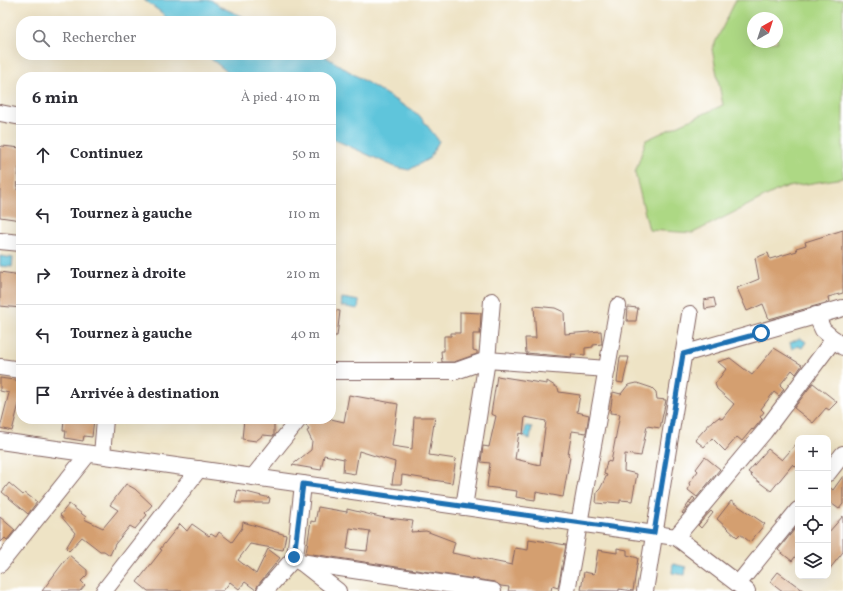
<!DOCTYPE html>
<html lang="fr">
<head>
<meta charset="utf-8">
<style>
	body { margin:0; font-family:Vollkorn,serif; background:#f2f2f3; color:#2b2b33 }
	.controls { position:absolute; right:12px; bottom:12px; display:grid; overflow:hidden; border-radius:8px; box-shadow:0 4px 16px #0002 }
	.controls button { width:36px; height:36px; display:grid; place-items:center; padding:0; border:0; border-bottom:1px solid #e1e1e2; background:#fff; color:#2b2b33; font:20px sans-serif }
	.compass { position:absolute; left:747px; top:12px; width:36px; height:36px; border-radius:50%; background:#fff; box-shadow:0 4px 16px #0002; rotate:39deg }
	.stop { position:absolute; width:12px; height:12px; margin:-9px; border:3px solid #1f6fb2; border-radius:50%; background:#fff }
	.stop.end { background:#1f6fb2; border-color:#fff; box-shadow:0 1px 4px #0008 }
	.list { margin:0; padding:0; list-style:none }
	h2 { display:flex; justify-content:space-between; align-items:center; height:52px; margin:0; padding:0 16px; font-size:17px }
	h2 small { font-size:13px; font-weight:400; color:#7c7c81 }
	.list li { display:grid; grid-template-columns:26px 1fr auto; gap:12px; align-items:center; box-sizing:border-box; height:60px; padding:0 16px; border-top:1px solid #e1e1e2 }
	.list b { display:block; font-size:15px; white-space:nowrap }
	.list em { font-size:13px; font-style:normal; color:#7c7c81 }
	.icon { flex:none; width:22px; height:22px; fill:none; stroke:currentColor; stroke-width:2; stroke-linecap:round; stroke-linejoin:round }
	.map { position:relative; flex:none; width:843px; height:591px; overflow:hidden }
	.search { position:absolute; background:#fff; box-shadow:0 4px 16px #0002; left:16px; top:16px; width:320px; height:44px; display:flex; align-items:center; gap:10px; box-sizing:border-box; padding:0 14px; border-radius:16px; color:#7c7c81; font-size:15px }
	.panel { position:absolute; background:#fff; box-shadow:0 4px 16px #0002; left:16px; top:72px; width:320px; height:352px; border-radius:16px }
	.map>svg:first-child { display:block }
</style>
</head>
<body>
<div class="map">
<svg width="843" height="591" viewBox="0 0 843 591">
	<rect width="100%" height="100%" fill="#fff"/>
	<filter id="ink" filterUnits="userSpaceOnUse"><feTurbulence type="fractalNoise" baseFrequency=".025" numOctaves="2"/><feDisplacementMap in="SourceGraphic" scale="8" xChannelSelector="R" yChannelSelector="G"/><feConvolveMatrix kernelMatrix="1 2 1 2 8 2 1 2 1" color-interpolation-filters="sRGB"/></filter>
	<filter id="wash" filterUnits="userSpaceOnUse"><feTurbulence type="fractalNoise" baseFrequency=".012" numOctaves="4" result="noise"/><feDisplacementMap in="SourceGraphic" scale="16" xChannelSelector="R" yChannelSelector="G"/><feGaussianBlur stdDeviation="0.9" result="paint"/><feColorMatrix in="noise" values="0 0 0 0 0 0 0 0 0 0 0 0 0 0 0 0 0 1.4 0 .05"/><feComposite in="paint" operator="in"/></filter>
	<g filter="url(#wash)">
		<rect width="100%" height="100%" fill="#eee3c5"/>
		<path fill="#add884" stroke="#7c7c58" fill-rule="evenodd" d="M736,0H843V178L782,188L693,233L649,230L635,173L646,140L723,105L712,49ZM753,18H777V42H753Z"/>
		<g fill="#5ec5db" stroke="#547283">
			<path d="M144,0H211L221,7L252,21H169L162,13Z"/>
			<path d="M206,55H323L419,115L439,141L430,158L409,170L395,167L331,138V77H234Z"/>
			<path d="M0,256L13,258L12,267L0,266Z"/>
			<path d="M342,298L359,301L358,309L341,306Z"/>
			<path d="M800,338L806,342L802,348L798,346L792,349L790,343Z"/>
			<path d="M526,426L532,427L530,439L524,437Z"/>
			<path d="M673,564L686,567L685,575L672,573Z"/>
		</g>
		<g id="blocks">
			<g fill="#d49f6f" fill-rule="evenodd">
				<path d="M2,146L21,148V168L19,167L17,190L21,191V220L0,217V148Z"/>
				<path d="M843,230V293L828,297L829,302L769,319L763,304L747,311L737,288L759,279L755,258L768,253L770,259L797,251L796,248L806,245L805,242Z"/>
				<path d="M0,272L21,275V308L0,306Z"/>
				<path d="M714,298L716,307L705,309L704,300Z"/>
				<path d="M534,306L555,308L564,312L565,334L601,331L602,344L593,345V347L585,348V355L571,354L572,357L526,353L525,338H536Z"/>
				<path d="M628,307L638,308L636,321H627Z"/>
				<path d="M331,310L340,311L337,336H331Z"/>
				<path d="M460,312L481,313L480,334H473V350L477,351V354L454,362H442L441,351H444V336H451V333H460Z"/>
				<path d="M774,348L802,365L796,374L792,370L780,385L784,389L779,396L774,392L761,409L764,412L760,417L762,419L753,430L752,429L742,441L737,437L725,451L712,438L704,447L695,440L713,420L714,421L719,417L722,419L734,404L717,389L715,384L726,369L718,362L730,358L752,375Z"/>
				<path d="M620,357H629L623,383L617,382Z"/>
				<path d="M497,376L547,384V381L558,388L559,392L580,395L577,412L589,415L586,433L572,431L568,455L570,457L563,497L536,492L535,500L516,497L517,491L487,487L490,463L481,462L483,446L489,447L496,416L491,414ZM525,417L546,421L540,465L515,459L519,433L523,434Z"/>
				<path d="M0,378L21,381V396L12,431L0,428L9,393L0,391Z"/>
				<path d="M637,383L652,388L656,392L657,399L666,400L660,428L647,426L641,456L625,454L624,471L637,474L632,501L620,500V503L608,502L607,504L596,503L597,492L600,489L607,475L604,474L607,461L611,462L620,414L610,413L613,392L621,394L628,385Z"/>
				<path d="M813,383L837,402L829,410L826,408L813,423L794,408Z"/>
				<path d="M349,395L398,404L392,446L412,449L414,417H435L429,455L456,459L452,483L402,475L401,484H392L395,462L359,451L355,474L343,472L344,459L324,455L321,470L292,465L311,450L312,441L307,431L309,430L306,425L308,419H331L344,422Z"/>
				<path d="M64,419H94L92,437L84,436L83,441L65,438L66,431H63Z"/>
				<path d="M244,419H274V436L263,435L256,441L242,439Z"/>
				<path d="M798,442V469L793,464L771,491L751,476L752,475L748,472L768,449L782,460Z"/>
				<path d="M705,457L720,469L697,497L688,490L690,486L689,483L698,471L696,469Z"/>
				<path d="M843,476V504L839,509L828,501V486L833,490Z"/>
				<path d="M9,483L23,495L25,493L37,502L28,514L2,492Z"/>
				<path d="M126,484L135,489L152,505L145,513L147,515L135,529L130,526L115,544L110,555L104,551H100L82,537L69,551L66,548L75,533L60,515L69,504L86,517L84,519L103,528L118,510L110,505Z"/>
				<path d="M238,490L270,498L269,503H235Z"/>
				<path d="M693,497L695,499L683,514L682,513Z"/>
				<path d="M731,501L765,524L750,542L740,534L737,537L717,519Z"/>
				<path d="M318,507L347,512V509L380,517L413,521L411,532L426,531L455,542L452,553L512,565L515,548L528,550L529,539L566,545L558,588L552,586L551,591H508L509,587L501,586L494,582L306,553L311,521L315,522ZM350,528L370,531L367,551L347,549Z"/>
				<path d="M711,511L713,513L701,528L698,525Z"/>
				<path d="M843,516V552L828,571V533Z"/>
				<path d="M0,517L15,530L7,540L5,538L0,543Z"/>
				<path d="M243,522L286,535L283,550L250,544L238,560L256,574L268,549L280,558L258,585L256,590L245,582L239,589L230,582L223,591H148L137,582L162,550L160,549L180,524L187,531L192,524L209,536L211,534L216,537L219,532L232,542L242,528Z"/>
				<path d="M798,525V553L792,561L778,550Z"/>
				<path d="M617,548L627,550V555L638,558L633,591L619,589V591L581,590L584,572L594,574L598,550L617,553Z"/>
				<path d="M69,555L87,570V575L81,581L85,585L80,591H42Z"/>
				<path d="M778,572L804,591H781L770,582Z"/>
			</g>
		</g>
	</g>
	<g filter="url(#ink)">
		<use href="#blocks" fill-opacity="0" stroke="#836461" stroke-width="1"/>
		<g fill="none" stroke-linecap="round" stroke-linejoin="round">
			<defs>
				<g id="minor">
					<path d="M0,113L21,117"/>
					<path d="M0,241L21,243"/>
					<path d="M816,315L823,330L843,347"/>
					<path d="M683,354L843,308"/>
					<path d="M0,367L21,370"/>
					<path d="M331,371H456L487,360L607,369"/>
					<path d="M0,441L676,537L747,591"/>
					<path d="M102,455L105,419"/>
					<path d="M828,473L843,454"/>
					<path d="M253,477L299,419"/>
					<path d="M464,507L487,360L492,301"/>
					<path d="M676,537L764,432L834,339"/>
					<path d="M300,562L493,591"/>
					<path d="M302,563L338,591"/>
					<path d="M0,564L88,454"/>
					<path d="M738,584L798,510"/>
					<path d="M104,591L199,469"/>
					<path d="M265,591L295,557L303,484"/>
					<path d="M567,591L618,306"/>
					<path d="M645,591L690,314"/>
				</g>
			</defs>
			<use href="#minor" stroke="#836461" stroke-width="18"/>
			<use href="#minor" stroke="#fff" stroke-width="16"/>
		</g>
	</g>
	<g fill="none" stroke-linecap="round" stroke-linejoin="round" filter="url(#ink)">
		<path stroke="#1f6fb2" stroke-width="5" d="M294,557L303,484L654,533L683,354L761,333"/>
	</g>
</svg>
<div class="controls">
<button>+</button>
<button>−</button>
<button><svg class="icon" aria-label="locate" viewBox="0 0 24 24"><circle cx="12" cy="12" r="6"/><path d="M12 2v4M12 18v4M2 12h4M18 12h4"/></svg></button>
<button><svg class="icon" aria-label="layers" viewBox="0 0 24 24"><path d="M12 4l9 5-9 5-9-5zM3 14l9 5 9-5"/></svg></button>
</div>
<svg class="compass" viewBox="-18 -18 36 36"><path d="M0-13l5 13h-10z" fill="#e53935"/><path d="M0 13l5-13h-10z" fill="#7c7c81"/></svg>
<div class="stop" style="left:761px;top:333px"></div>
<div class="stop end" style="left:294px;top:557px"></div>
<div class="search"><svg class="icon" aria-label="search" viewBox="0 0 24 24"><circle cx="10" cy="10" r="6"/><path d="M15 15l6 6"/></svg>Rechercher</div>
<section class="panel">
<h2>6 min<small>À pied · 410 m</small></h2>
<ul class="list">
<li><svg class="icon" aria-label="ahead" viewBox="0 0 24 24"><path d="M12 20V5M6 11l6-6 6 6"/></svg><div><b>Continuez</b></div><em>50 m</em></li>
<li><svg class="icon" aria-label="left" viewBox="0 0 24 24"><path d="M17 20v-9H6M10 6l-5 5 5 5"/></svg><div><b>Tournez à gauche</b></div><em>110 m</em></li>
<li><svg class="icon" aria-label="right" viewBox="0 0 24 24"><path d="M7 20v-9h11M14 6l5 5-5 5"/></svg><div><b>Tournez à droite</b></div><em>210 m</em></li>
<li><svg class="icon" aria-label="left" viewBox="0 0 24 24"><path d="M17 20v-9H6M10 6l-5 5 5 5"/></svg><div><b>Tournez à gauche</b></div><em>40 m</em></li>
<li><svg class="icon" aria-label="arrive" viewBox="0 0 24 24"><path d="M6 21V4h12l-3 4 3 4H6"/></svg><div><b>Arrivée à destination</b></div></li>
</ul>
</section>
</div>
</body>
</html>
